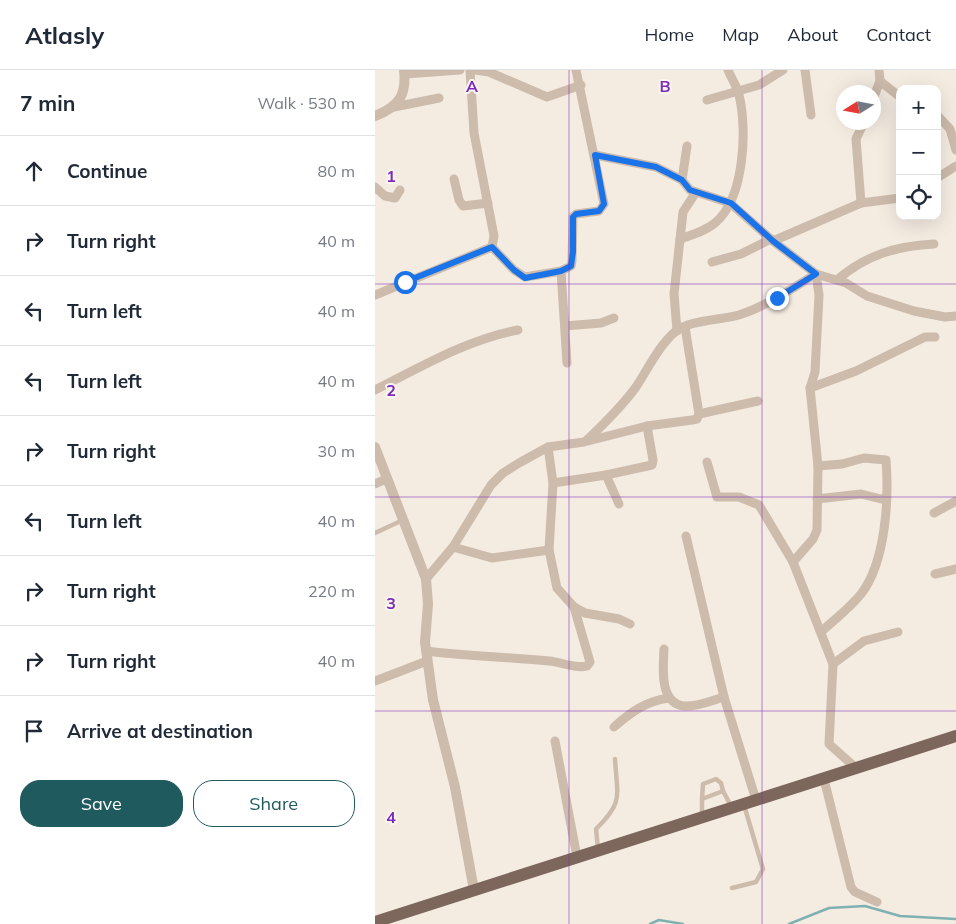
<!DOCTYPE html>
<html lang="en">
<head>
<meta charset="utf-8">
<style>
	body { margin:0; font-family:Mulish,sans-serif; background:#f2f2f3; color:#1f2937 }
	.controls { position:absolute; right:15px; top:15px; display:grid; overflow:hidden; border-radius:10px; box-shadow:0 5px 20px #0002 }
	.controls button { width:45px; height:45px; display:grid; place-items:center; padding:0; border:0; border-bottom:1px solid #e0e1e3; background:#fff; color:#1f2937; font:25px sans-serif }
	.compass { position:absolute; left:461px; top:15px; width:45px; height:45px; border-radius:50%; background:#fff; box-shadow:0 5px 20px #0002; rotate:259deg }
	.stop { position:absolute; width:15px; height:15px; margin:-11px; border:4px solid #1a73e8; border-radius:50%; background:#fff }
	.stop.end { background:#1a73e8; border-color:#fff; box-shadow:0 1px 5px #0008 }
	.list { margin:0; padding:0; list-style:none }
	h2 { display:flex; justify-content:space-between; align-items:center; height:65px; margin:0; padding:0 20px; font-size:21px }
	h2 small { font-size:16px; font-weight:400; color:#747a83 }
	.list li { display:grid; grid-template-columns:32px 1fr auto; gap:15px; align-items:center; box-sizing:border-box; height:70px; padding:0 20px; border-top:1px solid #e0e1e3 }
	.list b { display:block; font-size:19px; white-space:nowrap }
	.list em { font-size:16px; font-style:normal; color:#747a83 }
	.actions { display:flex; gap:10px; padding:15px 20px }
	.actions a { flex:1; padding:11px 0; border:1px solid #1f5a5e; border-radius:20px; text-align:center; font-size:18px; color:#1f5a5e }
	.actions .main { background:#1f5a5e; color:#fff }
	.icon { flex:none; width:28px; height:28px; fill:none; stroke:currentColor; stroke-width:2; stroke-linecap:round; stroke-linejoin:round }
	.map { position:relative; flex:none; width:581px; height:854px; overflow:hidden }
	header { display:flex; align-items:center; gap:30px; box-sizing:border-box; height:70px; padding:0 25px; background:#fff; border-bottom:1px solid #e0e1e3 }
	header strong { font-size:24px }
	nav { display:flex; gap:28px; margin-inline-start:auto; font-size:18px }
	main { display:flex }
	aside { flex:1; background:#fff }
	.map>svg:first-child { display:block }
</style>
</head>
<body>
<header>
<strong>Atlasly</strong>
<nav><a>Home</a><a>Map</a><a>About</a><a>Contact</a></nav>
</header>
<main>
<aside>
<h2>7 min<small>Walk · 530 m</small></h2>
<ul class="list">
<li><svg class="icon" aria-label="ahead" viewBox="0 0 24 24"><path d="M12 20V5M6 11l6-6 6 6"/></svg><div><b>Continue</b></div><em>80 m</em></li>
<li><svg class="icon" aria-label="right" viewBox="0 0 24 24"><path d="M7 20v-9h11M14 6l5 5-5 5"/></svg><div><b>Turn right</b></div><em>40 m</em></li>
<li><svg class="icon" aria-label="left" viewBox="0 0 24 24"><path d="M17 20v-9H6M10 6l-5 5 5 5"/></svg><div><b>Turn left</b></div><em>40 m</em></li>
<li><svg class="icon" aria-label="left" viewBox="0 0 24 24"><path d="M17 20v-9H6M10 6l-5 5 5 5"/></svg><div><b>Turn left</b></div><em>40 m</em></li>
<li><svg class="icon" aria-label="right" viewBox="0 0 24 24"><path d="M7 20v-9h11M14 6l5 5-5 5"/></svg><div><b>Turn right</b></div><em>30 m</em></li>
<li><svg class="icon" aria-label="left" viewBox="0 0 24 24"><path d="M17 20v-9H6M10 6l-5 5 5 5"/></svg><div><b>Turn left</b></div><em>40 m</em></li>
<li><svg class="icon" aria-label="right" viewBox="0 0 24 24"><path d="M7 20v-9h11M14 6l5 5-5 5"/></svg><div><b>Turn right</b></div><em>220 m</em></li>
<li><svg class="icon" aria-label="right" viewBox="0 0 24 24"><path d="M7 20v-9h11M14 6l5 5-5 5"/></svg><div><b>Turn right</b></div><em>40 m</em></li>
<li><svg class="icon" aria-label="arrive" viewBox="0 0 24 24"><path d="M6 21V4h12l-3 4 3 4H6"/></svg><div><b>Arrive at destination</b></div></li>
</ul>
<div class="actions"><a class="main">Save</a><a>Share</a></div>
</aside>
<div class="map">
<svg width="581" height="854" viewBox="0 0 581 854">
	<rect width="100%" height="100%" fill="#f4ebe1"/>
	<g fill="none" stroke-linecap="round" stroke-linejoin="round">
		<g stroke="#7fb0b2" stroke-width="2.5">
			<path d="M275,854L284,850L308,854"/>
			<path d="M414,854L454,838L490,836L525,846L581,849"/>
		</g>
		<g stroke="#cdbbac" stroke-width="4.5">
			<path d="M0,463L28,450"/>
			<path d="M327,729L328,714L341,709L346,713L348,721"/>
			<path d="M327,746V729L348,721L356,736"/>
			<path d="M223,779L221,759C249,732 242,726 240,689"/>
			<path d="M357,818L381,812L388,799L369,735"/>
		</g>
		<g stroke="#cdbbac" stroke-width="9">
			<path d="M95,0L99,63L119,166L117,177"/>
			<path d="M100,0L114,2L172,27L206,15"/>
			<path d="M430,0L436,45"/>
			<path d="M30,4L85,0"/>
			<path d="M505,11L525,27"/>
			<path d="M498,29L505,11L504,0"/>
			<path d="M332,30L384,15L408,0"/>
			<path d="M19,37L64,28"/>
			<path d="M562,45L575,59L581,80"/>
			<path d="M220,85L281,97L307,110L315,120L355,133L398,171L441,204L471,213L492,226L539,241L570,247L581,246"/>
			<path d="M562,108L581,96"/>
			<path d="M79,109L84,130L88,136L113,133"/>
			<path d="M307,110L312,76"/>
			<path d="M0,117L10,126L20,128L25,120"/>
			<path d="M486,133L481,69L489,52"/>
			<path d="M305,169C317,165 330,161 340,153C370,128 373,56 363,21C360,14 356,7 353,0"/>
			<path d="M398,171L486,133L525,128"/>
			<path d="M117,177L139,200L150,207L186,201"/>
			<path d="M337,192L366,184L396,169"/>
			<path d="M462,210C491,185 521,176 559,174"/>
			<path d="M0,225L117,177"/>
			<path d="M190,256L226,253L239,248"/>
			<path d="M310,257L324,344"/>
			<path d="M302,261L299,224L308,142L321,122"/>
			<path d="M192,293L186,201L196,196L197,191L198,147L201,144L224,141L229,134L201,0"/>
			<path d="M435,318L481,301L550,267H560"/>
			<path d="M0,320C46,297 91,270 143,260"/>
			<path d="M212,370C229,354 247,336 261,317C273,299 284,275 301,261C315,250 346,250 364,245C392,236 416,219 441,204"/>
			<path d="M173,377L178,413L174,480L182,518L199,537L210,543L244,549L255,554"/>
			<path d="M332,392L342,427H364L384,435L418,492L458,594L454,674L481,698"/>
			<path d="M443,396L467,394L489,388L511,390C514,428 511,492 486,524C475,538 460,549 447,561"/>
			<path d="M178,413L231,405"/>
			<path d="M0,414L11,409"/>
			<path d="M442,429L486,424L506,429L511,428"/>
			<path d="M244,434L231,405L277,395L278,390L272,356"/>
			<path d="M559,443L581,431"/>
			<path d="M311,466L349,627L381,730"/>
			<path d="M78,477L117,488L174,480"/>
			<path d="M418,492L438,469L442,460L443,396L435,318L440,302L444,225L441,204"/>
			<path d="M560,504L581,499"/>
			<path d="M51,509L78,477L116,415L128,403L144,393L173,377L209,372L272,356L317,350L322,349L324,344L383,331"/>
			<path d="M289,579C288,598 284,634 310,636C322,637 338,630 349,627"/>
			<path d="M51,581C92,586 133,587 174,591C186,592 201,599 212,596L215,592L199,537"/>
			<path d="M458,594L489,571L523,562"/>
			<path d="M0,611L52,591"/>
			<path d="M239,657C256,642 271,631 294,628"/>
			<path d="M180,671L202,787"/>
			<path d="M449,709L476,817L480,822L502,832"/>
		</g>
		<g stroke="#cdbbac" stroke-width="10">
			<path d="M0,46C23,37 32,26 29,0"/>
			<path d="M0,377L51,509L53,534L50,572L58,630L80,717L99,820"/>
		</g>
		<path stroke="#7d675c" stroke-width="12" d="M0,852L581,666"/>
	</g>
	<g fill="none" stroke-linecap="round" stroke-linejoin="round">
		<path stroke="#1a73e8" stroke-width="6" d="M30,212L117,177L139,200L150,208L186,201L196,196L198,182V147L201,144L224,141L229,134L220,85L281,97L307,110L315,120L356,133L398,171L441,204L402,228"/>
	</g>
	<path fill="none" stroke="#7b2cbf" stroke-width="1" stroke-opacity="0.55" d="M194,0V854M387,0V854M0,214H581M0,427H581M0,641H581"/>
	<g font-size="16" text-anchor="middle" font-weight="bold" fill="#7b2cbf" stroke="#fbf5ee" stroke-width="4" stroke-linejoin="round" paint-order="stroke">
		<text x="97" y="22">A</text>
		<text x="290" y="22">B</text>
		<text x="16" y="112">1</text>
		<text x="16" y="326">2</text>
		<text x="16" y="539">3</text>
		<text x="16" y="753">4</text>
	</g>
</svg>
<div class="controls">
<button>+</button>
<button>−</button>
<button><svg class="icon" aria-label="locate" viewBox="0 0 24 24"><circle cx="12" cy="12" r="6"/><path d="M12 2v4M12 18v4M2 12h4M18 12h4"/></svg></button>
</div>
<svg class="compass" viewBox="-18 -18 36 36"><path d="M0-13l5 13h-10z" fill="#e53935"/><path d="M0 13l5-13h-10z" fill="#747a83"/></svg>
<div class="stop" style="left:30px;top:212px"></div>
<div class="stop end" style="left:402px;top:228px"></div>
</div>
</main>
</body>
</html>
